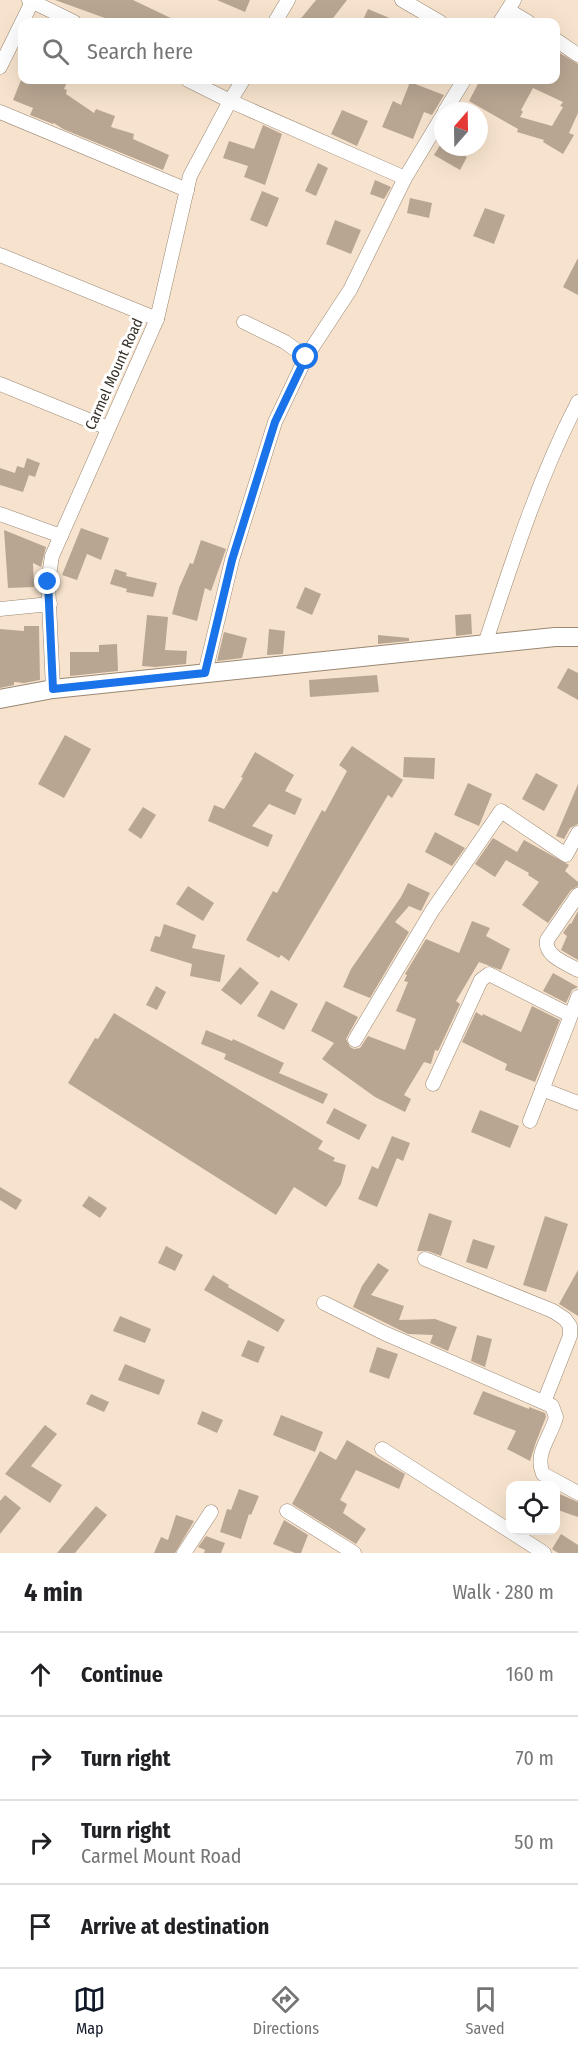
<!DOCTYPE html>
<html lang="en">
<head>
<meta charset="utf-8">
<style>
	body { margin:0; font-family:"Fira Sans Condensed",sans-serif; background:#f2f2f2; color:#202124 }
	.controls { position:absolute; right:18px; bottom:18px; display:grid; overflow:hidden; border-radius:12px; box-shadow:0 6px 24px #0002 }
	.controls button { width:54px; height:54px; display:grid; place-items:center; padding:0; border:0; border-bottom:2px solid #e0e0e0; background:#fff; color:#202124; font:30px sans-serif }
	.compass { position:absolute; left:434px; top:102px; width:54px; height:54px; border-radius:50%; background:#fff; box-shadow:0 6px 24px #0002; rotate:20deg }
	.stop { position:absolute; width:18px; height:18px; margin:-14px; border:4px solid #1a73e8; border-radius:50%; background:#fff }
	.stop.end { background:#1a73e8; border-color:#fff; box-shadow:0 2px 6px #0008 }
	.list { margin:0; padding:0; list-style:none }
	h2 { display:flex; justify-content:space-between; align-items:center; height:78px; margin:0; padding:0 24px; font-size:26px }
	h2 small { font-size:20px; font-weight:400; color:#757577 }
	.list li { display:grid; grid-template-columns:39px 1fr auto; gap:18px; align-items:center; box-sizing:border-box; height:84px; padding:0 24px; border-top:2px solid #e0e0e0 }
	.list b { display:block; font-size:22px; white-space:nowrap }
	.list p { margin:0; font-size:20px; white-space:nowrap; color:#757577 }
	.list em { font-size:20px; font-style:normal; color:#757577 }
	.icon { flex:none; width:33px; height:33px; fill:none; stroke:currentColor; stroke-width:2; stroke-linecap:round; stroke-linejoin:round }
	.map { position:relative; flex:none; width:578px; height:1553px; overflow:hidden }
	.search { position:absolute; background:#fff; box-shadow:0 6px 24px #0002; left:18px; right:18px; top:18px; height:66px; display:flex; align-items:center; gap:15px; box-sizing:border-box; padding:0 21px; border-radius:12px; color:#757577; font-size:22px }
	.sheet { height:414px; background:#fff }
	nav { display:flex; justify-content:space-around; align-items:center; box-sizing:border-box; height:84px; border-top:2px solid #e0e0e0; background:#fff; font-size:16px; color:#757577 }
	nav a { display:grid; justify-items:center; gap:3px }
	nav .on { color:#111827 }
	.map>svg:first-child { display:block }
</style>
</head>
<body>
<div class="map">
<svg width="578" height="1553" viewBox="0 0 578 1553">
	<rect width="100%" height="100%" fill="#f7e3cd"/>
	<g fill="#b9a692" fill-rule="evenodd">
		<path d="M55,0H133L179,22H116Z"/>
		<path d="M217,0H250L245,12Z"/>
		<path d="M316,0H347L330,22H298Z"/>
		<path d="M368,9L399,22H362Z"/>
		<path d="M558,52L578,64V113L569,133L574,135L563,154L543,142L544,140L517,132L518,129L469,101L480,80H555V57ZM533,88L563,102L560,106L563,107L552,126L520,117L523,112L521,110Z"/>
		<path d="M21,80H68L64,89L67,90L66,94L94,113L96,109L115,116L111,127L134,134L133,139L169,155L163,170L63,129L54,123L53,124L30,115L33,108L13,100Z"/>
		<path d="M410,82L444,95L432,115L424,112L413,139L382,127L393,101L401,105Z"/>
		<path d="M342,110L368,121L357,146L331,134Z"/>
		<path d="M263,125L282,134L265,185L244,177L248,166L223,158L229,141L254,149Z"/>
		<path d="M442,142L443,147H450L467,157L460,170L434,155Z"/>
		<path d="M318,163L328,168L316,196L305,191Z"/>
		<path d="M375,180L391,187L384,199L370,194Z"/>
		<path d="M262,191L279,198L267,227L250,220Z"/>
		<path d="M410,198L432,203L429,218L407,213Z"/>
		<path d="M485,208L505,215L494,244L473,236Z"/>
		<path d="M335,220L361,230L351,254L326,244Z"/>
		<path d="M578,258V295L563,287Z"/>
		<path d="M27,458L40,463L35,477L29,475L23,492L0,485V468L15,473L17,466L24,468Z"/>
		<path d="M81,528L109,538L101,560L87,554L77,580L62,575Z"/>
		<path d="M4,530L46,547L41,567L33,563L34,587L8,588Z"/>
		<path d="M201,540L226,549L211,591L205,588L197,621L172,614L179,588L190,563L193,564Z"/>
		<path d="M115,569L127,573L126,576L157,583L153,597L126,592L127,589L110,584Z"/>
		<path d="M305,587L321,594L312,615L296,608Z"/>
		<path d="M471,614L472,634L456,636L455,615Z"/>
		<path d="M147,615L168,617L165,650L187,651L186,664L155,667L142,666Z"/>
		<path d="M24,626H39L40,680L24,683L14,682V685L0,688V629L24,631Z"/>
		<path d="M269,629L285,631L283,654L267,655Z"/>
		<path d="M224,632L247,638L242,658L217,661Z"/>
		<path d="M378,635L409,638V641L378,644Z"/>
		<path d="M117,644L118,671L70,676V652H99V645Z"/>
		<path d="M568,668L578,673V700L557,688Z"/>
		<path d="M377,675L379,692L310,697L309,680Z"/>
		<path d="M65,735L91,749L64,798L38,784Z"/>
		<path d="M352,746L403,780L392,798L388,795L289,961L281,955L279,958L246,940L273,891L277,893L322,810L325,812L347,771L339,765Z"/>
		<path d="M255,752L294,775L285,791L302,799L295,815L269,804L252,826L273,835L268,847L208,821L214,805L224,809L243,778L241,777Z"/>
		<path d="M404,757L435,758L434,779L403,777Z"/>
		<path d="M536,773L558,785L544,811L522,799Z"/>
		<path d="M468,783L492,794L479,826L454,815Z"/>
		<path d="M578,784V824L570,828L564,839L556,836Z"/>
		<path d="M143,807L156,815L141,839L128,830Z"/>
		<path d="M435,832L465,848L452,866L425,852Z"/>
		<path d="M493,838L517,852L524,840L569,865L565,871L578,882V886L571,890L548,923L522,905L539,882L528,875L529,873L506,860L495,877L475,864Z"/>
		<path d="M408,883L430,893L421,911L409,906L395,922L409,932L370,998L343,987L351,969L401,897Z"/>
		<path d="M188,886L214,903L203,921L176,904Z"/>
		<path d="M578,911V960L561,950L567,936L563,933L570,923L571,924Z"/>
		<path d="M472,921L490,928L486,936L510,949L501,970L479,962L456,1001L460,1004L438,1051L435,1050L431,1064L424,1062L404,1095L411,1099L405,1112L375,1097L322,1059L334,1043L311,1031L326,1001L358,1017L346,1039L350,1047L354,1049L360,1048L368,1036L405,1050L416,1019L396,1011L408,982L404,981L407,975L405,974L426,939L459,953Z"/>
		<path d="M164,924L196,935L192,948L225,955L220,982L190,976L192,964L150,951L155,936L160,937Z"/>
		<path d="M240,967L259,983L241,1005L221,990Z"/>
		<path d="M553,973L578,987L572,990L566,1003L543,991Z"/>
		<path d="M156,986L166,992L157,1010L146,1005Z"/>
		<path d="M271,990L298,1004L284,1030L257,1016Z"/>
		<path d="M532,1006L560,1020L535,1082L505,1070L507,1064L462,1042L476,1012L482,1016L483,1014L521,1032Z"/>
		<path d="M114,1013L323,1141L318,1149L335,1158L333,1161L346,1165L341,1184L326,1207L294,1187L276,1215L68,1083L95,1038L98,1039Z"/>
		<path d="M206,1030L232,1041L233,1039L284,1063L279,1073L328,1094L323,1104L224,1059L226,1054L201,1044Z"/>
		<path d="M334,1108L367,1125L359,1140L326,1123Z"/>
		<path d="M480,1110L519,1126L510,1148L471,1132Z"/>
		<path d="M392,1136L410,1143L403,1161L397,1158L377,1207L358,1199L372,1166L378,1169Z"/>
		<path d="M0,1187L22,1200L16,1210L0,1200Z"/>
		<path d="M89,1196L107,1208L100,1218L82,1206Z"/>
		<path d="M429,1213L452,1221L441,1256L428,1251H417Z"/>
		<path d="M545,1216L568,1224L546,1292L523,1285Z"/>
		<path d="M473,1239L495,1246L487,1269L466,1262Z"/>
		<path d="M166,1246L183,1255L175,1271L158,1263Z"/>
		<path d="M378,1263L389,1270L371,1295L404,1306L399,1320L435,1319L457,1327L448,1351L430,1343L433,1335L408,1334L353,1307L362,1286Z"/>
		<path d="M578,1270V1316L559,1304Z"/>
		<path d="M213,1275L229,1285L228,1287L285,1320L278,1332L204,1290Z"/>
		<path d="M120,1316L151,1329L145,1343L113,1331Z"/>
		<path d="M477,1335L492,1339L485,1367L471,1361Z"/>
		<path d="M248,1340L265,1347L258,1363L241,1356Z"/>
		<path d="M377,1347L398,1354L389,1379L369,1372Z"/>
		<path d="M125,1364L165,1380L159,1395L118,1380Z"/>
		<path d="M483,1391L529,1409V1407L545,1413L546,1417L536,1442L530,1461L507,1449L516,1431L473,1414Z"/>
		<path d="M91,1394L109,1402L104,1412L86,1404Z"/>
		<path d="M202,1411L223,1420L217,1433L197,1424Z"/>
		<path d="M281,1415L323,1432L315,1452L273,1435Z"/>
		<path d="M45,1425L57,1434L31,1466L62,1485L50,1503L5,1474Z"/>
		<path d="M347,1440L405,1474L399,1489L356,1470L340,1500L347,1504L343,1513L366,1529L356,1544L292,1504L320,1451L336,1460Z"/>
		<path d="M239,1489L259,1496L251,1515L249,1514L241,1539L220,1532L227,1509L231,1510Z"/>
		<path d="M555,1492L578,1502V1517L555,1509Z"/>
		<path d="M5,1495L21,1508L0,1534V1501Z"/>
		<path d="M96,1506L107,1515L75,1553H57Z"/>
		<path d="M176,1515L194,1521L175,1553H154L161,1537L168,1540Z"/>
		<path d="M284,1520L308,1535L301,1553H295L273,1544Z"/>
		<path d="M561,1534L578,1545V1553H558L552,1549Z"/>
		<path d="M206,1536L225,1543L221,1553H204L205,1550L198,1547Z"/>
	</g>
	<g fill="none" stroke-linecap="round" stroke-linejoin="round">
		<defs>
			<g id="minor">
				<path d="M29,0L74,22"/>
				<path d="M402,0L440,22"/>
				<path d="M508,10L528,22"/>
				<path d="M275,22L288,0"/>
				<path d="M500,22L514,0"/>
				<path d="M556,40L578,55"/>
				<path d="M0,67L32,2"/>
				<path d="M188,80L230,101L405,178"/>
				<path d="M445,111L464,80"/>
				<path d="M0,112L187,190"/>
				<path d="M0,255L157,319"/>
				<path d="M244,322L285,342L306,357"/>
				<path d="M0,384L108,428"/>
				<path d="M0,514L61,536"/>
				<path d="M0,609L50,604"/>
				<path d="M485,644C512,562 538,479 578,402"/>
				<path d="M205,673L232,560L275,422L306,357L350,290L405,178L443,115"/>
				<path d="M53,689L48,582L52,556L157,319L190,176L230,101L243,80"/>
				<path d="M578,895L547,940C544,956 566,963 578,970"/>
				<path d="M355,1040L432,911L501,811L566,855L578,833"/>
				<path d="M433,1084L481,980L489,974L570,1015"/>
				<path d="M542,1089L578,1103"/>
				<path d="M530,1121L578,997"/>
				<path d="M425,1259L553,1311L565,1319L570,1326V1336L544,1402"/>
				<path d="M324,1303L384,1333L552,1406L556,1417C551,1437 534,1453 543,1474L578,1493"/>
				<path d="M382,1449L544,1553"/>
				<path d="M287,1511L354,1553"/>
				<path d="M184,1553L211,1512"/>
			</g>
			<path id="tertiary" d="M0,699L53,689L555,637H578"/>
		</defs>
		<use href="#minor" stroke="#998773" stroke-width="15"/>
		<use href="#tertiary" stroke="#998773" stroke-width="20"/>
		<use href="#minor" stroke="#fff" stroke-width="14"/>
		<use href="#tertiary" stroke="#fff" stroke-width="18"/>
	</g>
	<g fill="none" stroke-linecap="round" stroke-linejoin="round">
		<path stroke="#1a73e8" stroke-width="8" d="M48,582L53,689L205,673L232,560L275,422L306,357"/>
	</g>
	<g text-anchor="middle" stroke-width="6" stroke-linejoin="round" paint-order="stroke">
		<g font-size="15" fill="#373028" stroke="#fff">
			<text transform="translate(114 374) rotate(-66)" y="5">Carmel Mount Road</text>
		</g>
	</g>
</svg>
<div class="controls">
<button><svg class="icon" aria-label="locate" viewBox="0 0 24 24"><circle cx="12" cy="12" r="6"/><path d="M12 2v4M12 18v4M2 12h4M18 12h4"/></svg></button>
</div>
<svg class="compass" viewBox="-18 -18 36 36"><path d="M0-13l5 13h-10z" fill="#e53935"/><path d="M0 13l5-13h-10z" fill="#757577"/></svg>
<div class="stop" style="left:306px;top:357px"></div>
<div class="stop end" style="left:48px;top:582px"></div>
<div class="search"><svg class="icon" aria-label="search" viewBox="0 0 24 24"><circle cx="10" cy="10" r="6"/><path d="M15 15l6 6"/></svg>Search here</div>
</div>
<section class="sheet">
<h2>4 min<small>Walk · 280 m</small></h2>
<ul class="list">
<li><svg class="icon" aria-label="ahead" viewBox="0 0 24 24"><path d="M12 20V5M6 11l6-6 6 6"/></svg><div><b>Continue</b></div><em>160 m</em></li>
<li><svg class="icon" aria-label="right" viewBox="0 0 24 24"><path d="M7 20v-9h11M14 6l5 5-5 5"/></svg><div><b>Turn right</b></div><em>70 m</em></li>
<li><svg class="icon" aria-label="right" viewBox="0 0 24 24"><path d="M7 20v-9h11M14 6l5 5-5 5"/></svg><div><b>Turn right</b><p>Carmel Mount Road</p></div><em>50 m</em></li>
<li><svg class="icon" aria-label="arrive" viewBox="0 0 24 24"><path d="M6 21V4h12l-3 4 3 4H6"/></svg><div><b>Arrive at destination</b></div></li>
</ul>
</section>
<nav>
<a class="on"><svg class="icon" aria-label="map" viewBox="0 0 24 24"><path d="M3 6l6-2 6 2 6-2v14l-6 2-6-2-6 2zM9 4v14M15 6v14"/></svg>Map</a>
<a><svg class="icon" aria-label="directions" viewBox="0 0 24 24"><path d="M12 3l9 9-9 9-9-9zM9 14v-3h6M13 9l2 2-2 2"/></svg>Directions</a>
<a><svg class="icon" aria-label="saved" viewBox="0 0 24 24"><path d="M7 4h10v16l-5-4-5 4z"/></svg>Saved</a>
</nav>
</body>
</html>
